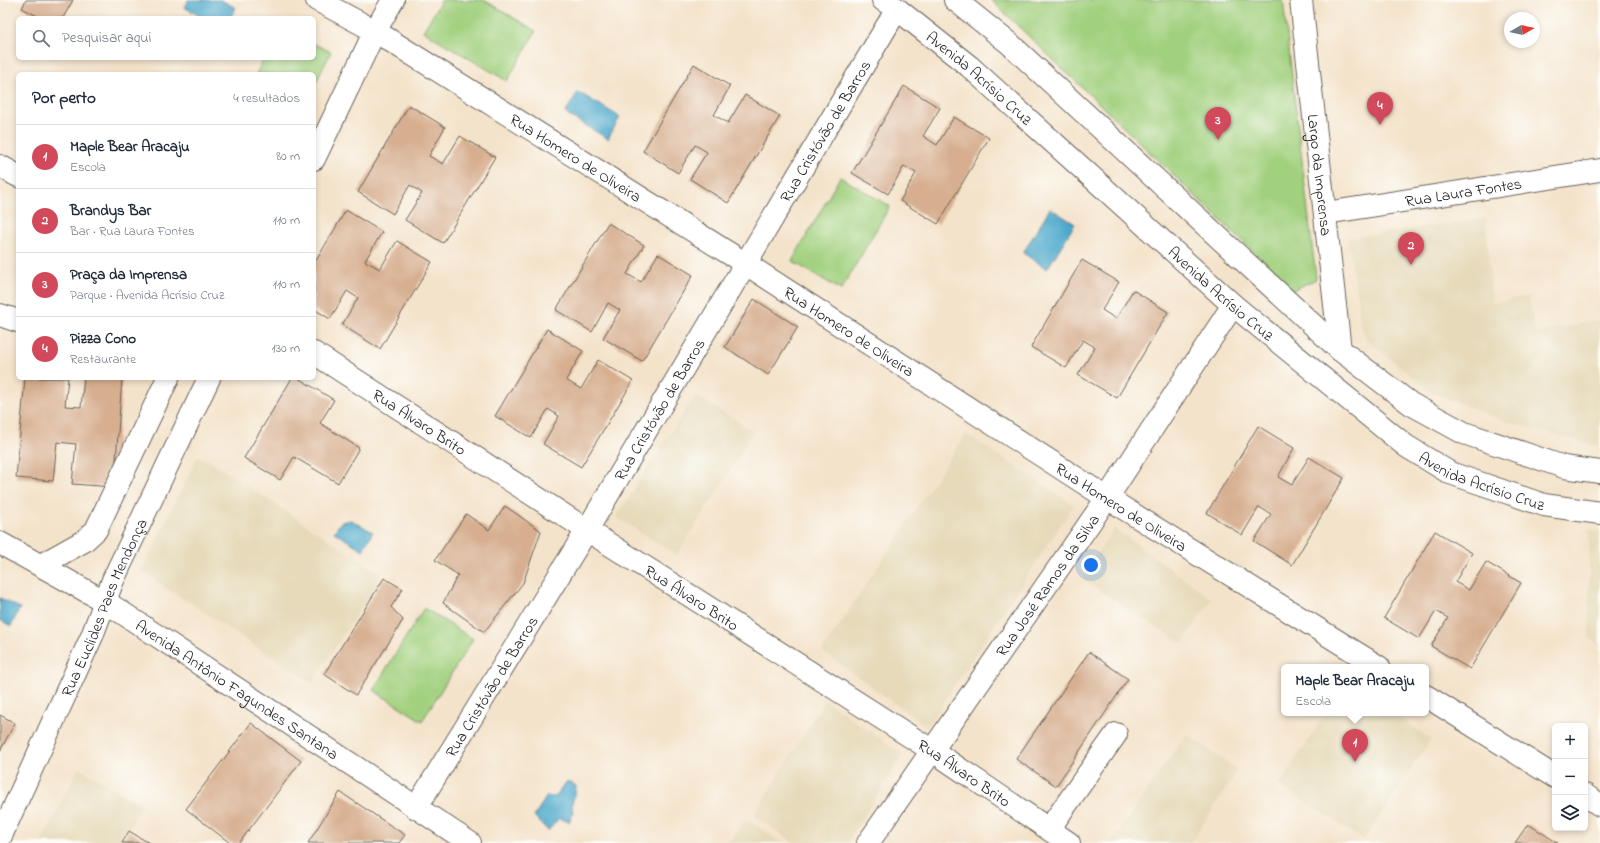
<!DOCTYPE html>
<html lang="pt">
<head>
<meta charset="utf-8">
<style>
	body { margin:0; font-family:"Indie Flower",sans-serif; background:#f2f2f3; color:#1f2937 }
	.controls { position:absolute; right:12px; bottom:12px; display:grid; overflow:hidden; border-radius:6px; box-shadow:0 2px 6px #0003 }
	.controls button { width:36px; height:36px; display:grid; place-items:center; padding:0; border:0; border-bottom:1px solid #e0e1e3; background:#fff; color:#1f2937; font:20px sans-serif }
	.compass { position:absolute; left:1504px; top:12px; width:36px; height:36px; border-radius:50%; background:#fff; box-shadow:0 2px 6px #0003; rotate:81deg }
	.you { position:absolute; left:1091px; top:565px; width:14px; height:14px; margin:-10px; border:3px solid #fff; border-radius:50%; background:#1a73e8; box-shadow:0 0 0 6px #1a73e833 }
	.badge { display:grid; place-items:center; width:26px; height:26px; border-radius:50%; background:#d1495b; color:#fff; font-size:13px; font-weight:700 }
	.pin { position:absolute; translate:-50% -33px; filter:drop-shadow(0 1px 2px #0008) }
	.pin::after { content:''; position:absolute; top:21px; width:14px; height:12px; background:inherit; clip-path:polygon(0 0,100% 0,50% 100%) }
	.popup { position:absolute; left:1281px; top:664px; width:148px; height:52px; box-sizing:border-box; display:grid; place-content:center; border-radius:6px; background:#fff; filter:drop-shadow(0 1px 3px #0005); font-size:13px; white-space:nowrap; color:#747a83 }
	.popup b { font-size:15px; color:#1f2937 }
	.popup::after { content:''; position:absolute; left:50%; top:100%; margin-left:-8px; border:8px solid transparent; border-top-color:#fff }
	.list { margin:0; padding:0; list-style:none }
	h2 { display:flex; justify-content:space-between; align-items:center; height:52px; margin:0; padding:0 16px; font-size:17px }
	h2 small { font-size:13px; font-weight:400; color:#747a83 }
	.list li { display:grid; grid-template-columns:26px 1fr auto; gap:12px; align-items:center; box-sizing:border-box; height:64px; padding:0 16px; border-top:1px solid #e0e1e3 }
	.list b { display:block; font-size:15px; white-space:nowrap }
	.list p { margin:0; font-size:13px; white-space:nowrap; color:#747a83 }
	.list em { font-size:13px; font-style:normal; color:#747a83 }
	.icon { flex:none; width:22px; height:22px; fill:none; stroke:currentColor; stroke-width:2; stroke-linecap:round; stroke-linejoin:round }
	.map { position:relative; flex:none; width:1600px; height:843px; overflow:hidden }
	.search { position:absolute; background:#fff; box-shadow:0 2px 6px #0003; left:16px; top:16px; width:300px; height:44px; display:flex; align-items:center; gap:10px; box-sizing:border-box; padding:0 14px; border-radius:6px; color:#747a83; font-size:15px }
	.panel { position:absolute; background:#fff; box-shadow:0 2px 6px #0003; left:16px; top:72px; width:300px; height:308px; border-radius:6px }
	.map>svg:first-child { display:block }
</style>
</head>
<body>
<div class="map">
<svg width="1600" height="843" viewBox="0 0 1600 843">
	<rect width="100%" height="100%" fill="#fdfcf7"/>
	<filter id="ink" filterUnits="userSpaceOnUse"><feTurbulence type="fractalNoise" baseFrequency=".025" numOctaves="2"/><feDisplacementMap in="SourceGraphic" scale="8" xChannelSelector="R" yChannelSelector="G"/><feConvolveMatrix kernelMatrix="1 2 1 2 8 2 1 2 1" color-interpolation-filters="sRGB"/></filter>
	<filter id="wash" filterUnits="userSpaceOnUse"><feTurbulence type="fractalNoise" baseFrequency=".012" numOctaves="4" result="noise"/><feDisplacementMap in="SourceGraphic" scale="16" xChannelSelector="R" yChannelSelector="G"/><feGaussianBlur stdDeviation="0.9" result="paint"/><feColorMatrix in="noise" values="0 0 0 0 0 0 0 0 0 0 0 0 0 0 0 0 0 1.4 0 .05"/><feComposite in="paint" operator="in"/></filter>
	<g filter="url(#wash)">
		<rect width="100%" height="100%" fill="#f4e3cb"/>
		<g fill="#e6daba">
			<path d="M1486,218L1492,303L1529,296L1535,333L1600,320V447L1507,422L1431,392L1366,339L1361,325L1348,238Z"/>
			<path d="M695,395L754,432L677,555L616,517Z"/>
			<path d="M966,434L1074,505L927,727L822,651Z"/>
			<path d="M198,456L213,463L382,575L312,683L141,571Z"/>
			<path d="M1114,528L1212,599L1182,643L1082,579Z"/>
			<path d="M1589,530L1600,531V647L1589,637Z"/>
			<path d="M825,700L903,755L847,843H794L754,815Z"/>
			<path d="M1326,713H1392L1431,739L1364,840L1279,785Z"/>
			<path d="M1186,734L1238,770L1191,843H1111Z"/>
			<path d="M79,768L142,805L121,843H41Z"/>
			<path d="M746,818L782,843H729Z"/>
		</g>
		<g fill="#a1d07e" stroke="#5e764d">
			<path d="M442,0H484L536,31L507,81L423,31Z"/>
			<path d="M991,0H1283L1316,279L1293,290Z"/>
			<path d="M314,44L331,52L314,86V74H256L264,58H314Z"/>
			<path d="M840,177L890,206L841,290L792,261Z"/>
			<path d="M424,608L473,639L422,721L373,690Z"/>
		</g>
		<g fill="#4ea9cc" stroke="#356274">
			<path d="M188,0H221L236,8L230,18H203L184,7Z"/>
			<path d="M578,92L620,117L608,139L565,113Z"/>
			<path d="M1050,208L1075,224L1047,269L1023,253Z"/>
			<path d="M351,520L373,532L363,550L334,532L341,522Z"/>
			<path d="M0,598L20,608L11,626L0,620Z"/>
			<path d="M567,781L576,786C576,799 570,799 573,813L569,822L559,818L548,831L534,816L547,796L555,797Z"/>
		</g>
		<g id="blocks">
			<g fill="#d7af90">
				<path d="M26,0H73L63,18H41L22,8Z"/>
				<path d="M694,64L730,86L714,115L728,123L745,95L780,116L728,203L690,179L707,152L695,145L678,173L643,151Z"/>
				<path d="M904,86L940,108L923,136L937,145L954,117L989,138L938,224L900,201L916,173L904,166L888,194L852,173Z"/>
				<path d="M409,105L445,127L429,156L443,164L460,136L495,157L443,243L405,220L422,193L410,185L393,214L358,192Z"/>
				<path d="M346,210L382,232L365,261L380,269L397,241L432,262L380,349L342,325L358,298L347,291L330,319L314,309V264Z"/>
				<path d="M608,223L644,245L627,274L641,282L658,254L693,275L642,361L603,338L620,310L608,303L592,332L556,310Z"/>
				<path d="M1082,260L1119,282L1102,310L1116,319L1133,290L1168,312L1117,398L1078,375L1095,347L1083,340L1066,368L1031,347Z"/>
				<path d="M754,299L798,327L768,375L725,347Z"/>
				<path d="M547,329L583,351L566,380L581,389L598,360L633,381L581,467L543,444L559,416L548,409L531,438L495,416Z"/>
				<path d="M25,378H68L65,406L81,407L84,378L122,379L114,487L72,484L76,444L57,442L53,481L16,478Z"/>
				<path d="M292,378H298L334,400L320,423L359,448L338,483L294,457L280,480L244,458Z"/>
				<path d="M1258,426L1294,448L1278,477L1292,485L1309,457L1344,478L1292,565L1254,541L1271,514L1259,507L1242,535L1207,513Z"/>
				<path d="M505,506L541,531L523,583L484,632L443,603L458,575L435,560L466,514L489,530Z"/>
				<path d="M1435,531L1472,553L1455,582L1469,590L1486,562L1521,583L1470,669L1431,646L1448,618L1436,611L1419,639L1384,618Z"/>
				<path d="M384,578L403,589L391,607L403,620L356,695L324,674Z"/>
				<path d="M1089,652L1128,679L1056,786L1016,759Z"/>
				<path d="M0,715L15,723L0,751Z"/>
				<path d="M251,723L301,761L239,843H230L186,809Z"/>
				<path d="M340,792L405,835L399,843H308Z"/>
				<path d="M1528,824L1558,843H1515Z"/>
				<path d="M129,831L149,843H122Z"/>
			</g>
		</g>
	</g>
	<g filter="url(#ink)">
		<use href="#blocks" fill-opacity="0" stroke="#686259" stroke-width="1"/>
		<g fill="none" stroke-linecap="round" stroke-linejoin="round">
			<defs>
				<g id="minor">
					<path id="s1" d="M317,0L375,31L746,264L1107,498L1379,667"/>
					<path id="s2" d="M883,0L897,9L969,66L1233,305L1406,446L1450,473L1544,505L1600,513"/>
					<path d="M955,0L1010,44L1340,350L1411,404L1464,433L1564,467L1600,472"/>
					<path id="s3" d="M1301,0L1340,350"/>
					<path d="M314,159L375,31L393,0"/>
					<path d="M0,166L18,176"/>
					<path id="s4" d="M1326,213L1600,170"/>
					<path d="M0,315L18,321"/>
					<path id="s5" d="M314,353L587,530L933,751L1069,843"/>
					<path id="s6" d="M0,543L106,602L470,843"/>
					<path d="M41,565L84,541L96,530L168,378"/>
					<path d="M1426,696L1555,777"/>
					<path d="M1585,795L1600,805"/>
					<path id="s7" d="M416,808L587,530L897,9"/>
					<path d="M1049,829L1116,734"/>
					<path id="s8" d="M0,838L92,636L113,580L209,378"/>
					<path id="s9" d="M868,843L1107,498L1233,305"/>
				</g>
			</defs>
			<use href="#minor" stroke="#686259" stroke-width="24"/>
			<use href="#minor" stroke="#fff" stroke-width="22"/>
		</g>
	</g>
	<g text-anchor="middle" stroke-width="4" stroke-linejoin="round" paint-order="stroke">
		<g font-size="16" fill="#1c1c1c" stroke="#fdfcf7">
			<text dy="6" stroke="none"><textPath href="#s2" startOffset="124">Avenida Acrísio Cruz</textPath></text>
			<text dy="6" stroke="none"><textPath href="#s7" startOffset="791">Rua Cristóvão de Barros</textPath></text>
			<text dy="6" stroke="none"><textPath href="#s1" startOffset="303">Rua Homero de Oliveira</textPath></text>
			<text dy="6" stroke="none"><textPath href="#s3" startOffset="176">Largo da Imprensa</textPath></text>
			<text dy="6" stroke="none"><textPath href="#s4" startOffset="139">Rua Laura Fontes</textPath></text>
			<text dy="6" stroke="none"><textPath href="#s2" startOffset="448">Avenida Acrísio Cruz</textPath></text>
			<text dy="6" stroke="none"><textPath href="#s1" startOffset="627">Rua Homero de Oliveira</textPath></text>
			<text dy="6" stroke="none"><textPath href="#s7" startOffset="467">Rua Cristóvão de Barros</textPath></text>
			<text dy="6" stroke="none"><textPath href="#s5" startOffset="126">Rua Álvaro Brito</textPath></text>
			<text dy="6" stroke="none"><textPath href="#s2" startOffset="772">Avenida Acrísio Cruz</textPath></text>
			<text dy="6" stroke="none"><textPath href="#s1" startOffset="951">Rua Homero de Oliveira</textPath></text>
			<text dy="6" stroke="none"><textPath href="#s9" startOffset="314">Rua José Ramos da Silva</textPath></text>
			<text dy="6" stroke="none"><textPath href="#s5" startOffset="450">Rua Álvaro Brito</textPath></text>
			<text dy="6" stroke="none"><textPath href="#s8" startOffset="253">Rua Euclides Paes Mendonça</textPath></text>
			<text dy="6" stroke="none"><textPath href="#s7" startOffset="143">Rua Cristóvão de Barros</textPath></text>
			<text dy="6" stroke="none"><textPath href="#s6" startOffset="279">Avenida Antônio Fagundes Santana</textPath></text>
			<text dy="6" stroke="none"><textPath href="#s5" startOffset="774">Rua Álvaro Brito</textPath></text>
		</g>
	</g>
</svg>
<div class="controls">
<button>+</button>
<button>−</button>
<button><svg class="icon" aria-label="layers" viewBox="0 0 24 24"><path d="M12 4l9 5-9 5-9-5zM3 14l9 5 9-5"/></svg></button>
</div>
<svg class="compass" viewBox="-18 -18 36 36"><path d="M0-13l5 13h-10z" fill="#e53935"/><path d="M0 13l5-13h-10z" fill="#747a83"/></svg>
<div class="you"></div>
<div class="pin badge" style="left:1355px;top:762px">1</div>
<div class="popup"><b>Maple Bear Aracaju</b>Escola</div>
<div class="pin badge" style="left:1411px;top:265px">2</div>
<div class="pin badge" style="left:1218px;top:140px">3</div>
<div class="pin badge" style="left:1380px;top:125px">4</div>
<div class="search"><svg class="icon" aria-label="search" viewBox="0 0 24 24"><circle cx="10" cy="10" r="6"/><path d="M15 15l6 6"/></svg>Pesquisar aqui</div>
<section class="panel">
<h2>Por perto<small>4 resultados</small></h2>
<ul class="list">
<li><span class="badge">1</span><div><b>Maple Bear Aracaju</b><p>Escola</p></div><em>80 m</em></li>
<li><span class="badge">2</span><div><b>Brandys Bar</b><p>Bar · Rua Laura Fontes</p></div><em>110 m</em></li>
<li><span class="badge">3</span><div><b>Praça da Imprensa</b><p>Parque · Avenida Acrísio Cruz</p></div><em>110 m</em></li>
<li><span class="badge">4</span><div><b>Pizza Cono</b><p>Restaurante</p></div><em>130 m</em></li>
</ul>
</section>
</div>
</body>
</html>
